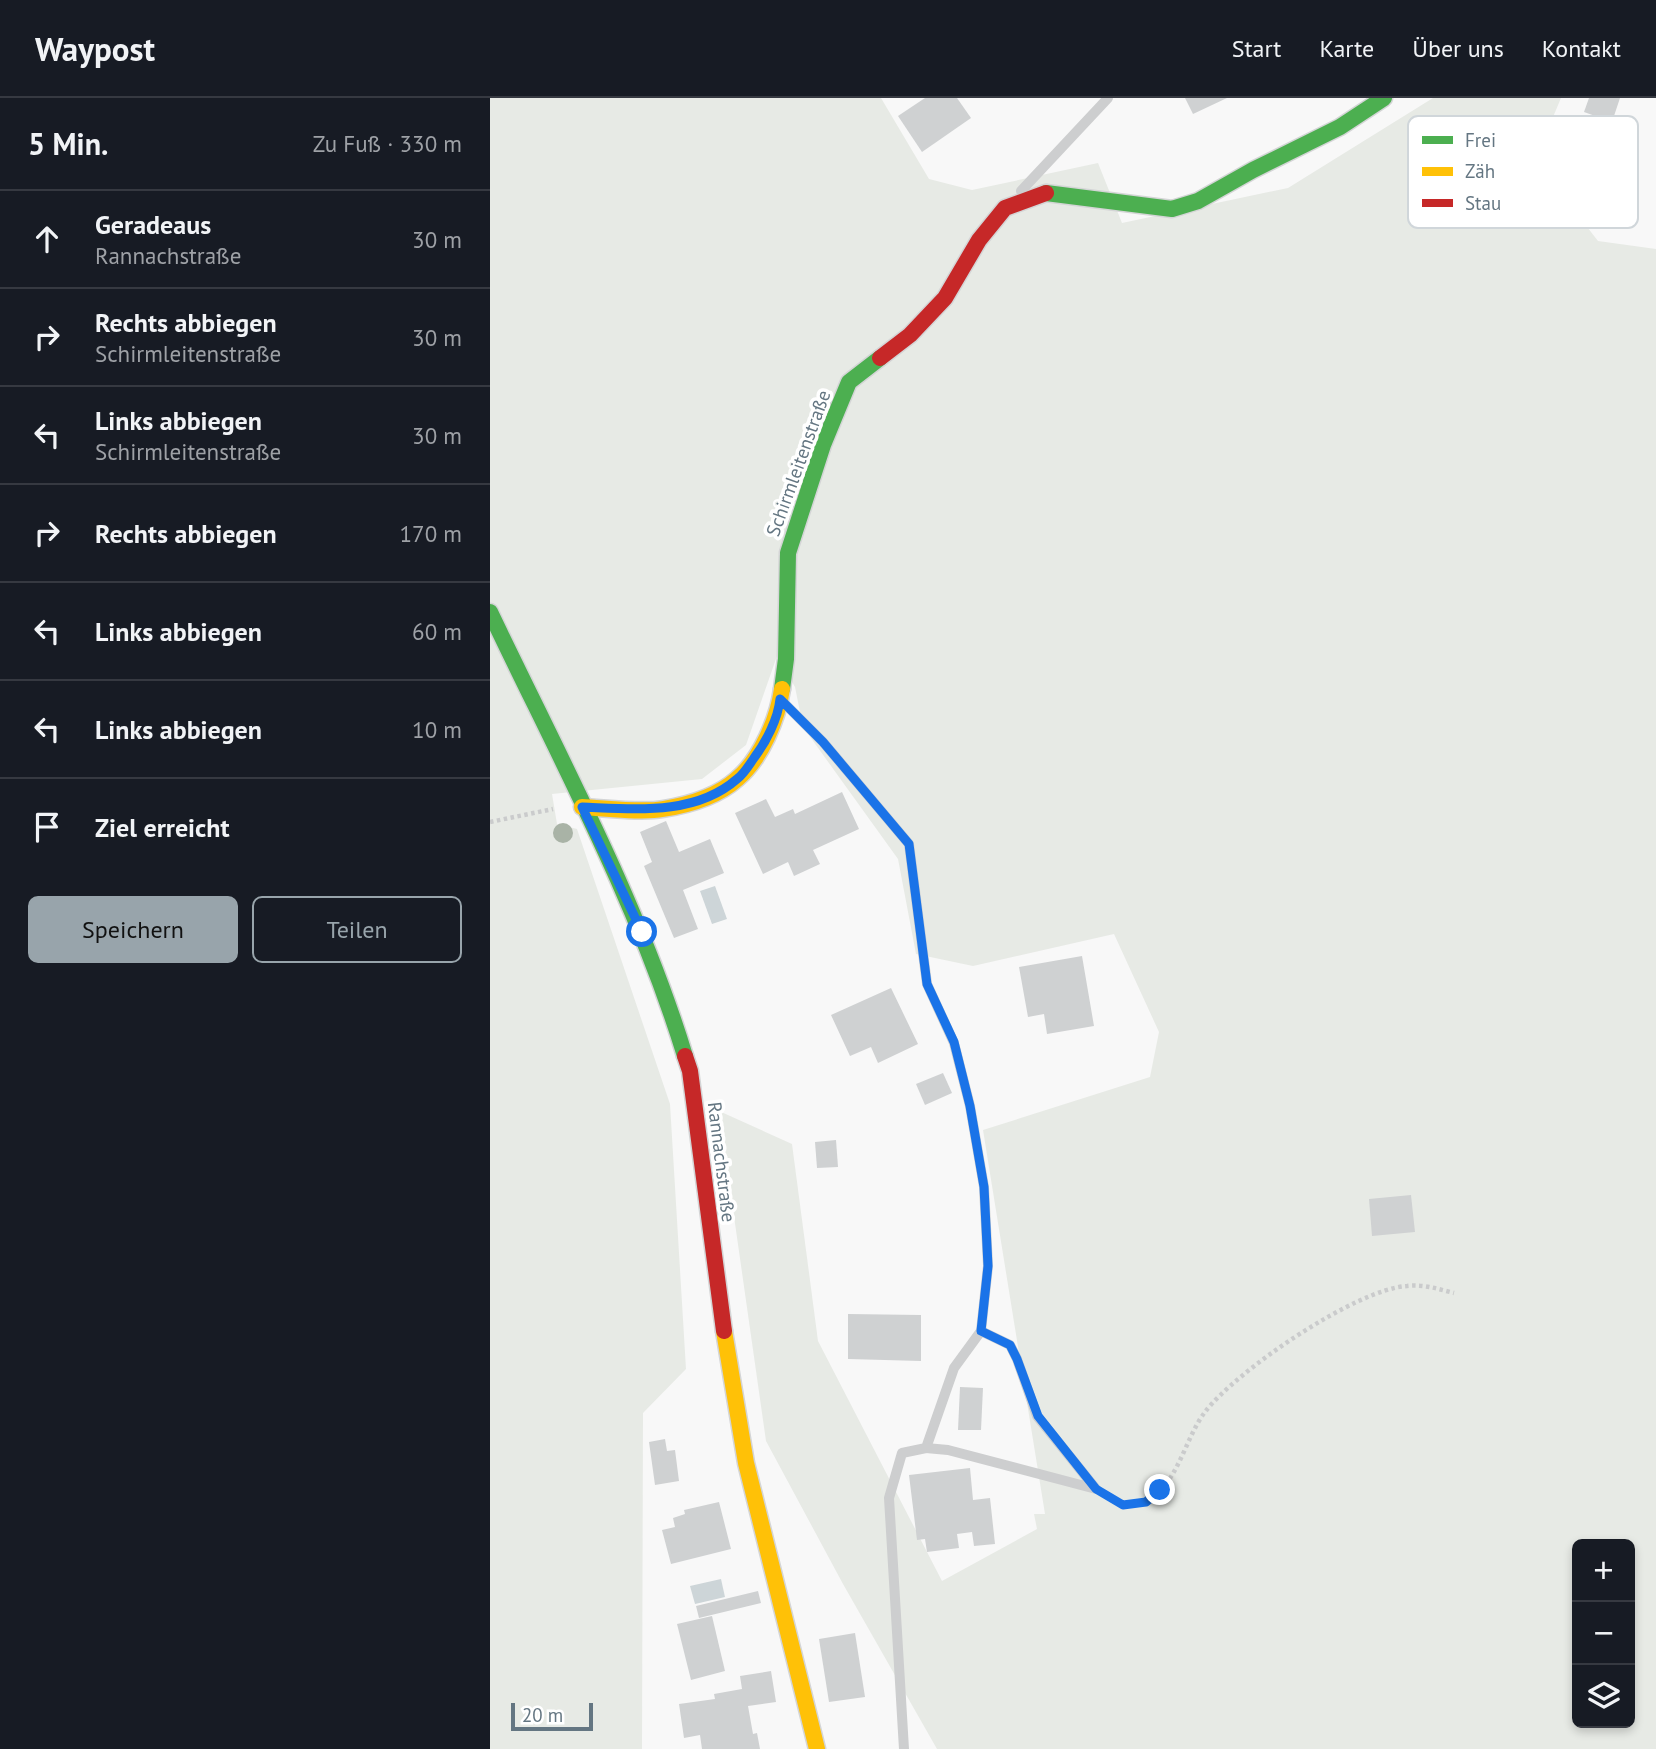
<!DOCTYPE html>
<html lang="de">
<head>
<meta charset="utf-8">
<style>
	body { margin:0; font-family:"PT Sans",sans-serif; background:#242831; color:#f1f3f6 }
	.controls { position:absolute; right:21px; bottom:21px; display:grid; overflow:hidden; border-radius:10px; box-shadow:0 4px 10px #0003 }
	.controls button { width:63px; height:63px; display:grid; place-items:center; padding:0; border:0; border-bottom:2px solid #363941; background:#171b24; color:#f1f3f6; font:35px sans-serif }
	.scale { position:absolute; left:21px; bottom:18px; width:82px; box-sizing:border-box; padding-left:7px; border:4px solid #647682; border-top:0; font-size:19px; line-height:24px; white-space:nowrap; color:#647682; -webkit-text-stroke:5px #fff; paint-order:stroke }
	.stop { position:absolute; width:21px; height:21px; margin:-16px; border:5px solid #1a73e8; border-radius:50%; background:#fff }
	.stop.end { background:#1a73e8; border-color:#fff; box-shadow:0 2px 7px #0008 }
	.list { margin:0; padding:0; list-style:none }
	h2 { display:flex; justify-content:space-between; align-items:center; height:91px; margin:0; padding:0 28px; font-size:30px }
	h2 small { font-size:23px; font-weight:400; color:#9ea1a6 }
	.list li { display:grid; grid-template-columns:46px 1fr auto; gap:21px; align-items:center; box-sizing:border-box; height:98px; padding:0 28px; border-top:2px solid #363941 }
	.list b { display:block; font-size:26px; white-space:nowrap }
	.list p { margin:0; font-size:23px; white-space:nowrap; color:#9ea1a6 }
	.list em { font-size:23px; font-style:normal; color:#9ea1a6 }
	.actions { display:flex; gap:14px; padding:21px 28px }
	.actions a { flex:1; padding:16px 0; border:2px solid #98a4ab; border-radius:10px; text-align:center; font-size:24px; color:#98a4ab }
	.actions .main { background:#98a4ab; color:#111 }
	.icon { flex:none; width:38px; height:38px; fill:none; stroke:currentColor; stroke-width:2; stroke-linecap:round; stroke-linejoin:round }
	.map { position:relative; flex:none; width:1166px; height:1651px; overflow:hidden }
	header { display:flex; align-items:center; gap:42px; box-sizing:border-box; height:98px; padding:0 35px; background:#171b24; border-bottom:2px solid #363941 }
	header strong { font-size:33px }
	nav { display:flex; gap:38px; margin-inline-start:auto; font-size:24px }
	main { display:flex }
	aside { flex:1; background:#171b24 }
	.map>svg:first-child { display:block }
</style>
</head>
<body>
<header>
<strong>Waypost</strong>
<nav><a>Start</a><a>Karte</a><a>Über uns</a><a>Kontakt</a></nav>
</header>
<main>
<aside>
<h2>5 Min.<small>Zu Fuß · 330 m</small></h2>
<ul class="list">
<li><svg class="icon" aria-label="ahead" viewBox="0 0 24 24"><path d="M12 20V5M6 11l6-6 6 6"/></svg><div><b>Geradeaus</b><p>Rannachstraße</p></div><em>30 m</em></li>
<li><svg class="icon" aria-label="right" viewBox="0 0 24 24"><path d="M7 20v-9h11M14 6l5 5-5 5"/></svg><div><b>Rechts abbiegen</b><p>Schirmleitenstraße</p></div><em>30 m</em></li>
<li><svg class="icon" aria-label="left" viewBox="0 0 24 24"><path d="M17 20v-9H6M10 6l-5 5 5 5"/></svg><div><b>Links abbiegen</b><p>Schirmleitenstraße</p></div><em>30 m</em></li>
<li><svg class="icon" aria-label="right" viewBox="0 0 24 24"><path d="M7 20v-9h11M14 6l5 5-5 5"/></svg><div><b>Rechts abbiegen</b></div><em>170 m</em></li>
<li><svg class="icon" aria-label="left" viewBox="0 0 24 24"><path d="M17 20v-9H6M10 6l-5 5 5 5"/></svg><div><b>Links abbiegen</b></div><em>60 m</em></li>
<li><svg class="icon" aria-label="left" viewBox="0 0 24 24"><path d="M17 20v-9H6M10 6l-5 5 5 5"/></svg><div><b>Links abbiegen</b></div><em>10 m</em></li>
<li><svg class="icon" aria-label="arrive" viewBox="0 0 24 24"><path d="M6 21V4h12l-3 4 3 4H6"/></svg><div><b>Ziel erreicht</b></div></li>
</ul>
<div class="actions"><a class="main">Speichern</a><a>Teilen</a></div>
</aside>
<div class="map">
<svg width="1166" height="1651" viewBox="0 0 1166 1651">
	<rect width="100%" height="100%" fill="#f8f8f8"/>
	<path fill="#e7eae5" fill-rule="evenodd" d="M0,0H391L439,81L482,92L608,65L632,125L798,90L943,0H1071L1045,62L1108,143L1166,151V1651H447L353,1486L276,1343L229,1013L302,1046L328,1243L452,1483L547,1431L544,1416H555L493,1032L660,979L669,934L624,836L483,868L426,856L408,761L313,629L305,589L287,558L256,647L212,681L62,696L67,726L87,731L180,1006L196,1271L153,1315L152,1651H0ZM1087,1446H1140V1625H1087Z"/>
	<g fill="#cdd5d8">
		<path d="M225,788L237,821L222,826L210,793Z"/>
		<path d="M231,1481L235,1499L205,1506L200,1488Z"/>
	</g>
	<g fill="#cfd1d2">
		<path d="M435,0H467L481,20L432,54L408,18Z"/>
		<path d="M695,0H737L703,16Z"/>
		<path d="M1099,0H1130L1122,24L1094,14Z"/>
		<path d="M352,694L369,731L323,752L330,766L304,778L298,764L273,776L245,715L276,701L285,719L303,711L305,716Z"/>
		<path d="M176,723L189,754L220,741L234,775L193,792L208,831L184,840L154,768L162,764L150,734Z"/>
		<path d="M592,858L604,928L557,936L554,916L538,919L529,869Z"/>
		<path d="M401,890L428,946L388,965L381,949L360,958L341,917Z"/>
		<path d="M453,975L462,995L435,1007L426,986Z"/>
		<path d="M346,1042L348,1069L327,1070L325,1044Z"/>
		<path d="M921,1097L925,1134L882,1138L879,1101Z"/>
		<path d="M358,1216L431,1217V1263L358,1261Z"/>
		<path d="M470,1289L493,1290L491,1332H468Z"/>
		<path d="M175,1341L177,1353L185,1352L189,1383L165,1387L159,1344Z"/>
		<path d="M480,1370L483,1402L500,1400L505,1446L484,1448L482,1434L467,1436L469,1450L437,1454L435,1441L427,1442L419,1377Z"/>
		<path d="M229,1404L241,1451L181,1466L172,1432L185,1429L183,1420L195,1416L194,1412Z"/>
		<path d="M268,1493L271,1505L209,1520L206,1508Z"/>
		<path d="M222,1518L235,1573L201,1582L187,1526Z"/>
		<path d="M365,1535L375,1599L339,1604L329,1541Z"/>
		<path d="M281,1573L286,1604L258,1608L263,1636L267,1635L270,1651H212L210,1637L194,1640L189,1606L225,1601L224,1596L252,1591L250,1578Z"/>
	</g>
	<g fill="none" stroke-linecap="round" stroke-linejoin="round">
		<defs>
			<g id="fast">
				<path d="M556,95L682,111L708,103L763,72L850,29L894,0"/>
				<path d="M0,514C69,659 148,804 195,958"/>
				<path d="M292,591L296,561L298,455L333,347L359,284L390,260"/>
			</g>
			<g id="slow">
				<path d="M92,709C115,710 151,715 173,711C198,707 228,698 247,681C271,661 288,620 292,591"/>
				<path d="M234,1233L256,1365L327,1651"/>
			</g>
			<g id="jam">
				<path d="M390,260L420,237L455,200L489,142L515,110L556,95"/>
				<path d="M195,958L200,973L234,1233"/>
			</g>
		</defs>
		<use href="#fast" stroke="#d4d5d6" stroke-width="19"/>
		<use href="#slow" stroke="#d4d5d6" stroke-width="19"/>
		<use href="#jam" stroke="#d4d5d6" stroke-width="19"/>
		<g stroke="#cacbcc" stroke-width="4.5" stroke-dasharray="3.5 3.5" stroke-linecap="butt">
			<path d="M0,724L63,711"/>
			<path d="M621,1401C632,1407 645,1410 657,1403C688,1386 695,1340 715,1314C746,1273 866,1191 917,1188C934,1186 948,1191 964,1195"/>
		</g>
		<g stroke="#cdcecf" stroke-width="10">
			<path d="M531,93L618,0"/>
			<path d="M296,607L333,644L419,746L437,886L464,945L480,1008L494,1089L498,1168L491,1233L464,1270L436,1350L412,1355L399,1400L414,1651"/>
			<path d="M436,1350L458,1352L606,1391L547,1318L527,1261L520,1247L491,1233"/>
		</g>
		<use href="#fast" stroke="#4caf50" stroke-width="16"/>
		<use href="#slow" stroke="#ffc107" stroke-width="16"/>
		<use href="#jam" stroke="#c62828" stroke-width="16"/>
	</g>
	<circle fill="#a9b3a6" cx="73" cy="735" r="10"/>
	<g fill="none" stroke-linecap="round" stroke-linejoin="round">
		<path stroke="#1a73e8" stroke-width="9" d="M152,834L92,709C144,711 205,718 247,681C254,676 259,667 264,660C276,644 288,621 290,601L333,644L419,746L437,886L464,944L480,1008L494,1089L498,1168L491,1233L520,1247L527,1261L548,1318L606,1391L633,1407L656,1404L670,1392"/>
	</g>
	<g text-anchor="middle" stroke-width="7" stroke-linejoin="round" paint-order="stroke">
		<g font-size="19" fill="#647682" stroke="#fff">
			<text transform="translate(308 365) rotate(-70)" y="7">Schirmleitenstraße</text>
			<text transform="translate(232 1064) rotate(83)" y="7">Rannachstraße</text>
		</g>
	</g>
	<rect x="918" y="18" width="230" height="112" rx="10" fill="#fff" stroke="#d0d6da" stroke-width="2"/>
	<rect x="932" y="38" width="31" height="8" fill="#4caf50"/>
	<rect x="932" y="69" width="31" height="9" fill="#ffc107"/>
	<rect x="932" y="101" width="31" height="8" fill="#c62828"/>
	<g font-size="19" fill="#647682">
		<text x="975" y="49">Frei</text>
		<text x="975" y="80">Zäh</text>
		<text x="975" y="112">Stau</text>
	</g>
</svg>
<div class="controls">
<button>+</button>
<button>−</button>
<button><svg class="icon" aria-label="layers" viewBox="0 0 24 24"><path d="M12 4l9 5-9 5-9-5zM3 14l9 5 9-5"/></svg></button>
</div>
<div class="scale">20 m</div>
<div class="stop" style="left:152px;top:834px"></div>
<div class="stop end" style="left:670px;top:1392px"></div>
</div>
</main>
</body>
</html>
